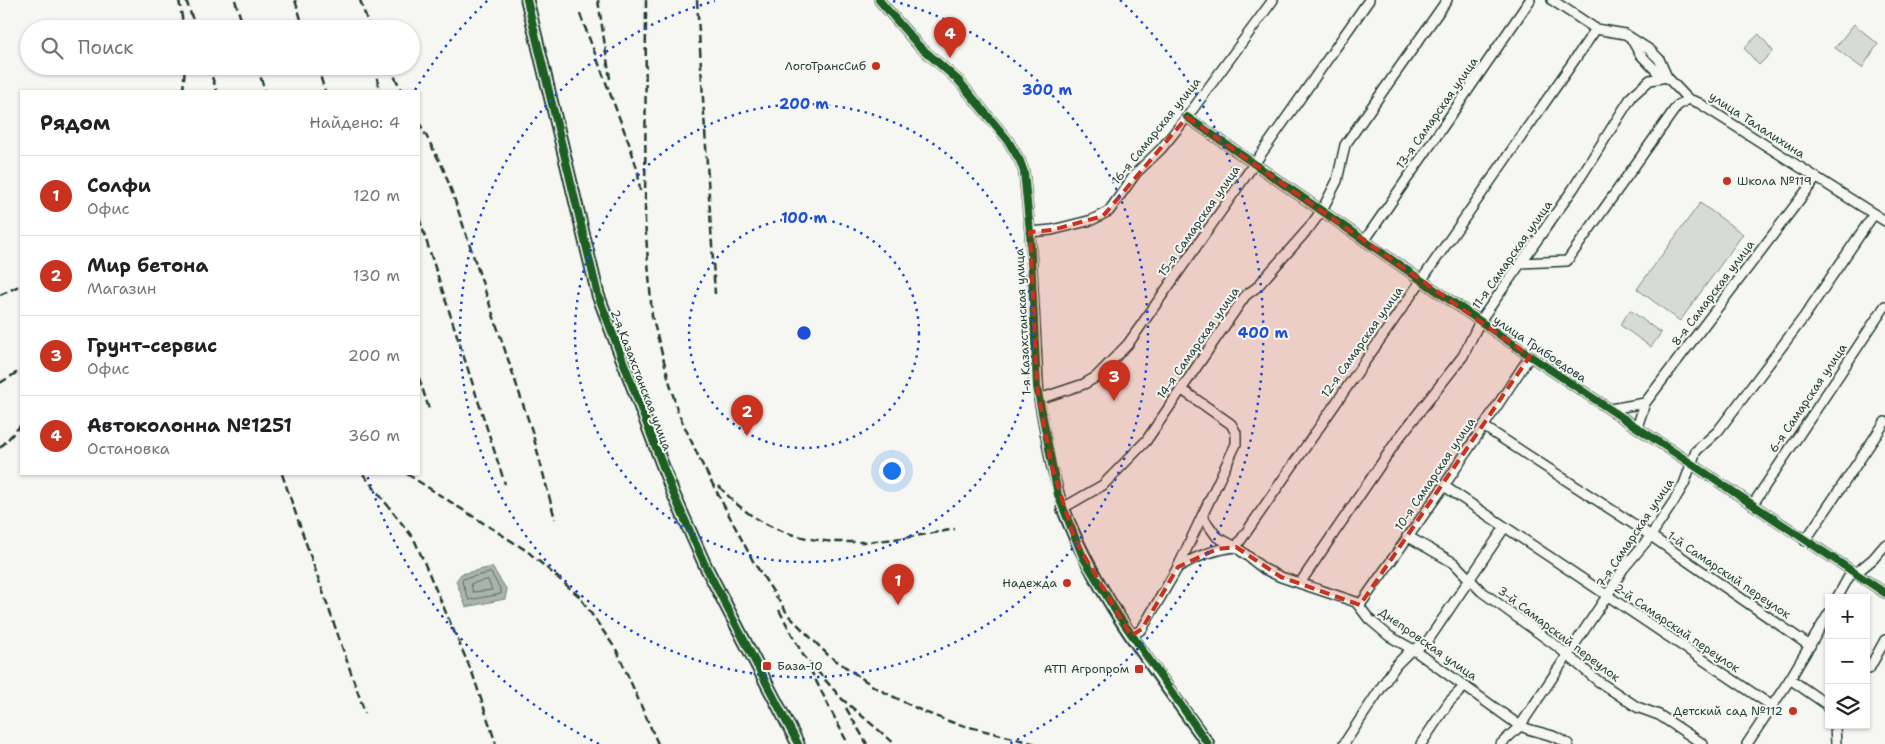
<!DOCTYPE html>
<html lang="ru">
<head>
<meta charset="utf-8">
<style>
	body { margin:0; font-family:"Shantell Sans",sans-serif; background:#f6f6f6; color:#202124 }
	.controls { position:absolute; right:15px; bottom:15px; display:grid; overflow:hidden; border-radius:0px; box-shadow:0 1px 4px #0004 }
	.controls button { width:45px; height:45px; display:grid; place-items:center; padding:0; border:0; border-bottom:1px solid #e0e0e0; background:#fff; color:#202124; font:25px sans-serif }
	.you { position:absolute; left:891px; top:470px; width:18px; height:18px; margin:-12px; border:4px solid #fff; border-radius:50%; background:#1a73e8; box-shadow:0 0 0 8px #1a73e833 }
	.badge { display:grid; place-items:center; width:32px; height:32px; border-radius:50%; background:#c8321e; color:#fff; font-size:16px; font-weight:700 }
	.pin { position:absolute; translate:-50% -41px; filter:drop-shadow(0 1px 2px #0008) }
	.pin::after { content:''; position:absolute; top:26px; width:18px; height:15px; background:inherit; clip-path:polygon(0 0,100% 0,50% 100%) }
	.list { margin:0; padding:0; list-style:none }
	h2 { display:flex; justify-content:space-between; align-items:center; height:65px; margin:0; padding:0 20px; font-size:21px }
	h2 small { font-size:16px; font-weight:400; color:#757577 }
	.list li { display:grid; grid-template-columns:32px 1fr auto; gap:15px; align-items:center; box-sizing:border-box; height:80px; padding:0 20px; border-top:1px solid #e0e0e0 }
	.list b { display:block; font-size:19px; white-space:nowrap }
	.list p { margin:0; font-size:16px; white-space:nowrap; color:#757577 }
	.list em { font-size:16px; font-style:normal; color:#757577 }
	.icon { flex:none; width:28px; height:28px; fill:none; stroke:currentColor; stroke-width:2; stroke-linecap:round; stroke-linejoin:round }
	.map { position:relative; flex:none; width:1885px; height:744px; overflow:hidden }
	.search { position:absolute; background:#fff; box-shadow:0 1px 4px #0004; left:20px; top:20px; width:400px; height:55px; display:flex; align-items:center; gap:12px; box-sizing:border-box; padding:0 18px; border-radius:28px; color:#757577; font-size:19px }
	.panel { position:absolute; background:#fff; box-shadow:0 1px 4px #0004; left:20px; top:90px; width:400px; height:385px; border-radius:0px }
	.map>svg:first-child { display:block }
</style>
</head>
<body>
<div class="map">
<svg width="1885" height="744" viewBox="0 0 1885 744">
	<rect width="100%" height="100%" fill="#f6f6f2"/>
	<filter id="ink" filterUnits="userSpaceOnUse"><feTurbulence type="fractalNoise" baseFrequency=".02" numOctaves="2"/><feDisplacementMap in="SourceGraphic" scale="10" xChannelSelector="R" yChannelSelector="G"/><feConvolveMatrix kernelMatrix="1 2 1 2 8 2 1 2 1" color-interpolation-filters="sRGB"/></filter>
	<g filter="url(#ink)">
		<g fill="#d6dbd6" stroke="#7a8c85">
			<path d="M1854,24L1878,44L1862,68L1835,48Z"/>
			<path d="M1759,34L1773,51L1759,65L1744,48Z"/>
			<path d="M1700,203L1743,234L1680,321L1637,289Z"/>
			<path d="M1630,310L1661,333L1651,347L1620,325Z"/>
		</g>
		<path fill="#aab3ae" stroke="#72847d" d="M492,567L507,590L505,599L466,607L456,581L461,574Z"/>
		<g fill="none" stroke-linecap="round" stroke-linejoin="round">
			<g stroke="#576c65" stroke-width="1">
				<path d="M491,573L501,590V594L469,600L462,582L463,579Z"/>
				<path d="M488,580L492,590L473,592L471,584Z"/>
			</g>
			<defs>
				<g id="street">
					<path d="M879,0L918,45L959,81L1007,139L1020,161L1024,172L1030,232L1039,399L1051,464L1063,508L1103,485L1146,441L1245,296L1257,287L1309,228L1322,210L1337,181L1345,145L1447,0"/>
					<path d="M1552,0L1596,29L1625,34L1650,50L1659,59L1667,77L1688,99L1699,103L1885,221"/>
					<path d="M1632,40L1640,54L1662,77"/>
					<path d="M1187,117L1530,356L1885,593"/>
					<path d="M1030,232L1052,230L1092,220L1109,211L1136,173L1161,149L1187,117L1273,0"/>
					<path d="M1365,240L1530,0"/>
					<path d="M1520,263L1567,261L1677,106L1688,99"/>
					<path d="M1039,399L1084,384L1096,377L1128,344L1369,0"/>
					<path d="M1610,409L1645,403"/>
					<path d="M1483,426L1638,527L1810,646"/>
					<path d="M1637,427L1645,403L1816,178"/>
					<path d="M1444,486L1772,706"/>
					<path d="M1753,504L1885,306"/>
					<path d="M1202,516L1217,537L1236,547L1264,569L1281,577L1356,602L1369,619L1389,636L1414,650L1520,726C1536,733 1553,733 1568,744"/>
					<path d="M1407,536L1454,563L1481,591L1558,647L1598,681L1637,707L1659,715L1703,744"/>
					<path d="M1805,541L1885,422"/>
					<path d="M1178,567C1197,556 1214,549 1236,547L1596,29"/>
					<path d="M1856,573L1873,559L1885,545"/>
					<path d="M1300,583L1398,439L1463,356L1480,321L1573,189L1632,96L1650,80L1667,77"/>
					<path d="M1837,598L1852,571"/>
					<path d="M1360,605L1444,486L1530,356"/>
					<path d="M1131,636L1142,629L1178,567L1236,444V433L1231,424L1181,389"/>
					<path d="M1869,669L1885,640"/>
					<path d="M1790,679L1826,704L1829,710"/>
					<path d="M1835,725L1836,744"/>
					<path d="M1344,744L1396,665L1408,653L1427,642L1505,527"/>
					<path d="M1421,744L1449,702L1465,686"/>
					<path d="M1501,744L1520,726L1607,596L1623,569L1650,537L1674,501L1684,484L1696,451L1718,431L1804,317L1874,214"/>
					<path d="M1747,744L1790,679L1829,613"/>
				</g>
				<g id="secondary">
					<path d="M527,0L598,295L673,493L705,565L798,744"/>
					<path d="M1063,508C1096,595 1154,669 1208,744"/>
				</g>
			</defs>
			<use href="#street" stroke="#1f3d34" stroke-width="12"/>
			<use href="#secondary" stroke="#1f3d34" stroke-width="15"/>
			<use href="#street" stroke="#f6f6f2" stroke-width="9"/>
			<use href="#secondary" stroke="#f6f6f2" stroke-width="11"/>
			<g stroke="#1f3d34" stroke-width="2.5" stroke-dasharray="8 4" stroke-linecap="butt">
				<path d="M179,0L184,29"/>
				<path d="M186,0L196,29"/>
				<path d="M235,0L244,29"/>
				<path d="M295,0L304,29"/>
				<path d="M360,0L370,29"/>
				<path d="M598,0L610,79"/>
				<path d="M646,0L645,221L652,316L677,410L700,460L753,561L789,616L828,655L876,688L924,712L954,723L1036,744"/>
				<path d="M697,0L715,294"/>
				<path d="M580,14L630,146L638,172L640,191"/>
				<path d="M208,66L217,91"/>
				<path d="M257,66L265,91"/>
				<path d="M317,66L325,91"/>
				<path d="M374,66L380,91"/>
				<path d="M389,66L402,91"/>
				<path d="M183,91L185,66"/>
				<path d="M419,122L443,168L453,195L532,431L555,519"/>
				<path d="M419,218L505,484"/>
				<path d="M0,295L21,285"/>
				<path d="M419,378L429,409"/>
				<path d="M0,383L21,370"/>
				<path d="M0,448L21,425"/>
				<path d="M282,474L365,713"/>
				<path d="M363,474L414,539L473,675L496,744"/>
				<path d="M407,474L527,551L579,596L617,651L658,744"/>
				<path d="M719,486C782,560 870,545 955,529"/>
				<path d="M779,610L803,655L842,699L895,744"/>
				<path d="M810,669L848,744"/>
				<path d="M846,708L867,744"/>
			</g>
			<defs>
				<g id="cycleway">
					<path d="M527,0L598,295L673,493L705,565L798,744"/>
					<path d="M879,0L918,45L959,81L1007,139L1020,161L1024,172L1030,232L1037,387L1058,495L1083,557L1118,615L1208,744"/>
					<path d="M1187,117L1530,356L1885,593"/>
				</g>
			</defs>
			<use href="#cycleway" stroke="#f6f6f2" stroke-width="11"/>
			<use href="#cycleway" stroke="#1b5e20" stroke-width="8"/>
		</g>
	</g>
	<path fill="#c8321e" fill-opacity="0.2" stroke="#c8321e" stroke-width="4" stroke-dasharray="10 6" stroke-linejoin="round" d="M1187,117L1530,356L1360,605L1281,577L1236,547L1217,549L1178,567L1142,629L1131,636L1075,540L1051,464L1037,387L1030,232L1052,230L1103,216Z"/>
	<g fill="none" stroke="#1d4ed8" stroke-width="2.5" stroke-dasharray="2.5 5">
		<circle cx="804" cy="333" r="115"/>
		<circle cx="804" cy="333" r="229"/>
		<path d="M893 1A344 344 0 1 1 715 1"/>
		<path d="M599 744A459 459 0 0 1 367 475M415 90A459 459 0 0 1 488 0M1120 0A459 459 0 0 1 1009 744"/>
	</g>
	<g fill="#c8321e" stroke="#f6f6f2" stroke-width="2">
		<circle cx="876" cy="66" r="5"/>
		<circle cx="1727" cy="181" r="5"/>
		<circle cx="1067" cy="583" r="5"/>
		<rect x="762" y="661" width="10" height="10" rx="2.5"/>
		<rect x="1134" y="664" width="10" height="10" rx="2.5"/>
		<circle cx="1793" cy="711" r="5"/>
	</g>
	<g text-anchor="middle" stroke-width="4" stroke-linejoin="round" paint-order="stroke">
		<g font-size="12" fill="#1f3d34" stroke="#f6f6f2" text-anchor="end">
			<text x="866" y="70">ЛогоТрансСиб</text>
			<text x="1737" y="185" text-anchor="start">Школа №119</text>
			<text x="1057" y="587">Надежда</text>
			<text x="777" y="670" text-anchor="start">База-10</text>
			<text x="1129" y="673">АТП Агропром</text>
			<text x="1783" y="715">Детский сад №112</text>
		</g>
		<g font-size="12" fill="#1f3d34" stroke="#f6f6f2">
			<text transform="translate(1437 113) rotate(-55)" y="4">13-я Самарская улица</text>
			<text transform="translate(1757 125) rotate(33)" y="4">улица Талалихина</text>
			<text transform="translate(1156 131) rotate(-51)" y="4">16-я Самарская улица</text>
			<text transform="translate(1199 221) rotate(-55)" y="4">15-я Самарская улица</text>
			<text transform="translate(1512 255) rotate(-55)" y="4">11-я Самарская улица</text>
			<text transform="translate(1713 293) rotate(-53)" y="4">8-я Самарская улица</text>
			<text transform="translate(1023 322) rotate(-93)" y="4">1-я Казахстанская улица</text>
			<text transform="translate(1362 342) rotate(-55)" y="4">12-я Самарская улица</text>
			<text transform="translate(1198 343) rotate(-55)" y="4">14-я Самарская улица</text>
			<text transform="translate(1540 349) rotate(34)" y="4">улица Грибоедова</text>
			<text transform="translate(641 380) rotate(69)" y="4">2-я Казахстанская улица</text>
			<text transform="translate(1808 398) rotate(-56)" y="4">6-я Самарская улица</text>
			<text transform="translate(1435 474) rotate(-56)" y="4">10-я Самарская улица</text>
			<text transform="translate(1635 533) rotate(-56)" y="4">7-я Самарская улица</text>
			<text transform="translate(1729 575) rotate(34)" y="4">1-й Самарский переулок</text>
			<text transform="translate(1677 628) rotate(34)" y="4">2-й Самарский переулок</text>
			<text transform="translate(1559 634) rotate(37)" y="4">3-й Самарский переулок</text>
			<text transform="translate(1428 644) rotate(35)" y="4">Днепровская улица</text>
		</g>
	</g>
	<circle cx="804" cy="333" r="8" fill="#1d4ed8" stroke="#f6f6f2" stroke-width="2.5"/>
	<g font-size="15" text-anchor="middle" font-weight="bold" fill="#1d4ed8" stroke="#f6f6f2" stroke-width="4" stroke-linejoin="round" paint-order="stroke">
		<text x="1047" y="95">300 m</text>
		<text x="804" y="109">200 m</text>
		<text x="804" y="223">100 m</text>
		<text x="1263" y="338">400 m</text>
	</g>
</svg>
<div class="controls">
<button>+</button>
<button>−</button>
<button><svg class="icon" aria-label="layers" viewBox="0 0 24 24"><path d="M12 4l9 5-9 5-9-5zM3 14l9 5 9-5"/></svg></button>
</div>
<div class="you"></div>
<div class="pin badge" style="left:898px;top:605px">1</div>
<div class="pin badge" style="left:747px;top:436px">2</div>
<div class="pin badge" style="left:1114px;top:401px">3</div>
<div class="pin badge" style="left:950px;top:58px">4</div>
<div class="search"><svg class="icon" aria-label="search" viewBox="0 0 24 24"><circle cx="10" cy="10" r="6"/><path d="M15 15l6 6"/></svg>Поиск</div>
<section class="panel">
<h2>Рядом<small>Найдено: 4</small></h2>
<ul class="list">
<li><span class="badge">1</span><div><b>Солфи</b><p>Офис</p></div><em>120 m</em></li>
<li><span class="badge">2</span><div><b>Мир бетона</b><p>Магазин</p></div><em>130 m</em></li>
<li><span class="badge">3</span><div><b>Грунт-сервис</b><p>Офис</p></div><em>200 m</em></li>
<li><span class="badge">4</span><div><b>Автоколонна №1251</b><p>Остановка</p></div><em>360 m</em></li>
</ul>
</section>
</div>
</body>
</html>
